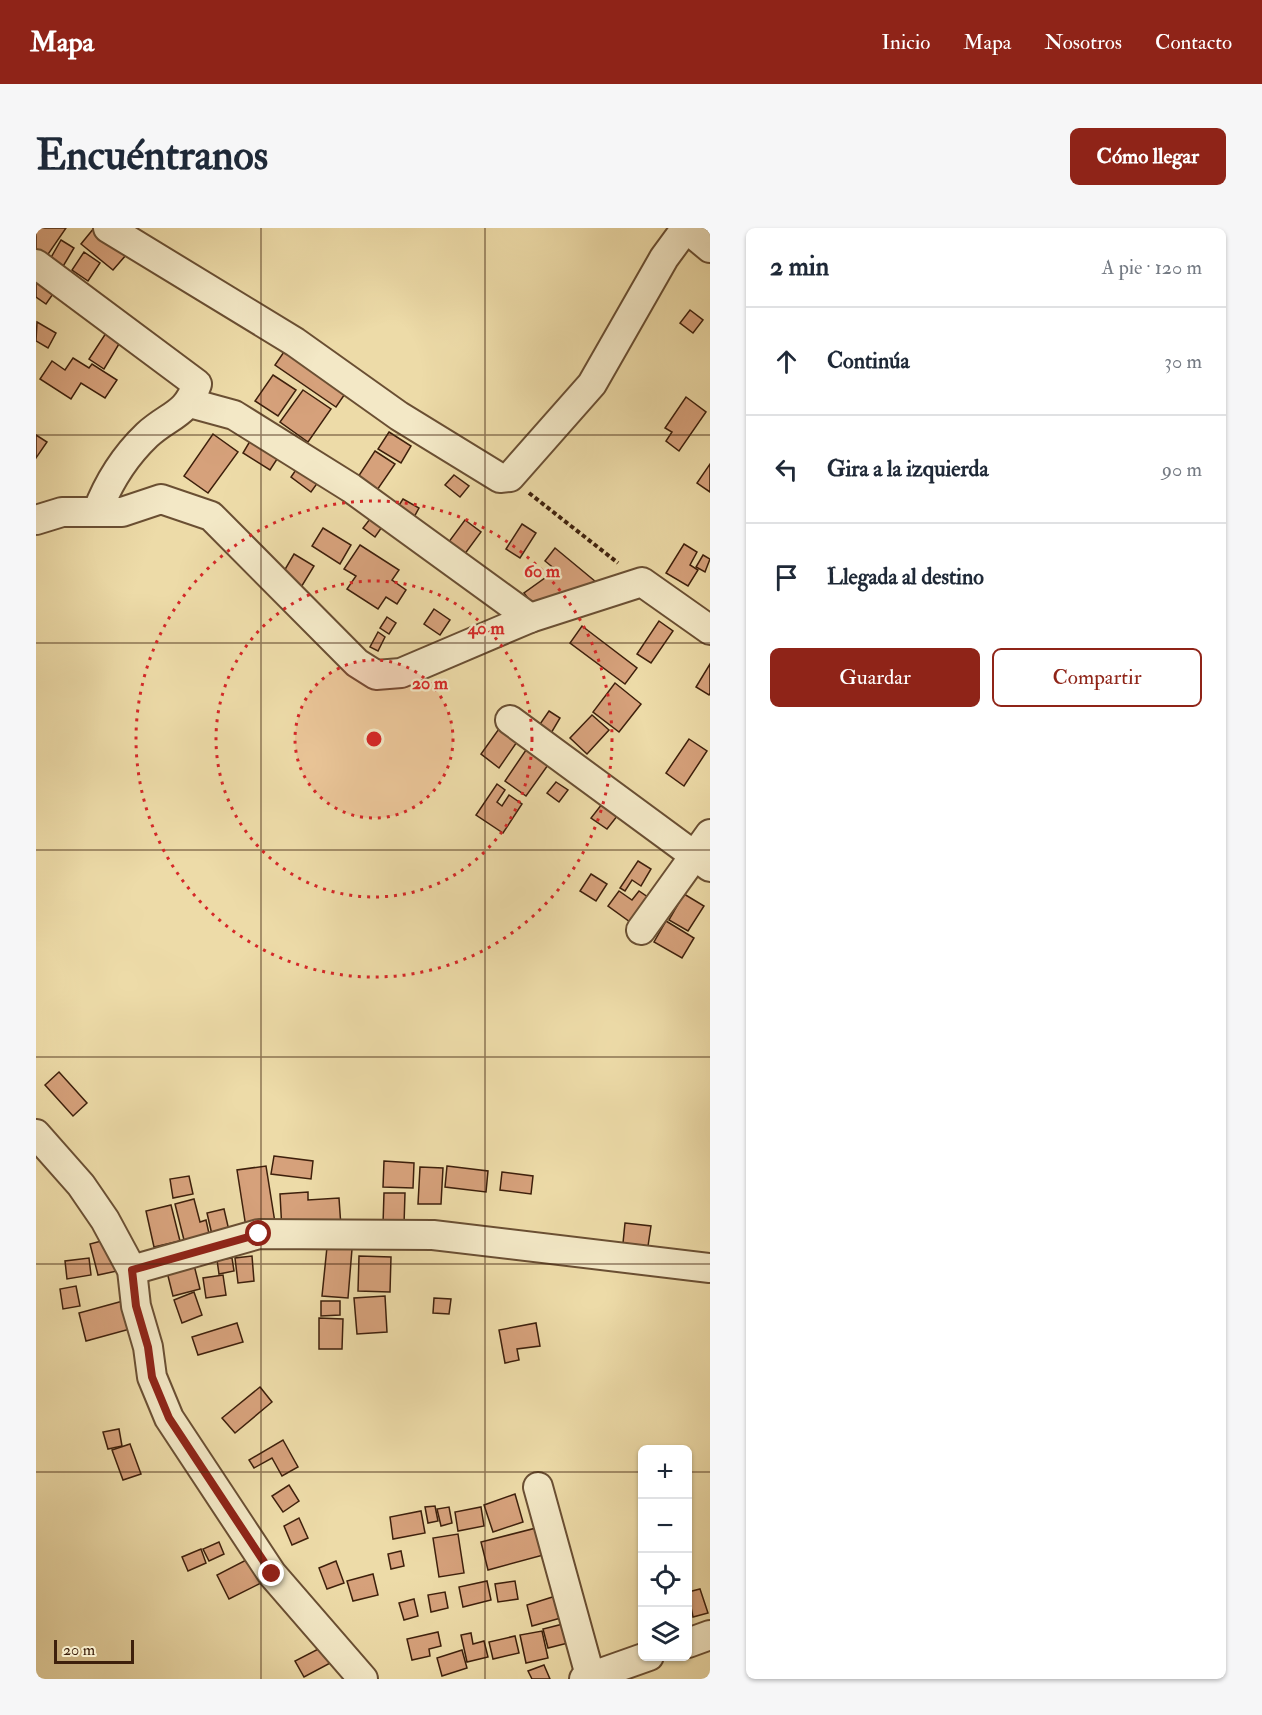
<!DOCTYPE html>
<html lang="es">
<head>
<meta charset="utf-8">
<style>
	body { margin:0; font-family:"IM FELL Double Pica",serif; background:#f6f6f7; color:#1f2937 }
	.controls { position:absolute; right:18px; bottom:18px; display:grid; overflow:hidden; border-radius:9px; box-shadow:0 2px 4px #0004 }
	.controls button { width:54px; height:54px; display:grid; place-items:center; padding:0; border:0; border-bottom:2px solid #e0e1e3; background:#fff; color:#1f2937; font:30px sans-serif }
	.scale { position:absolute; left:18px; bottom:15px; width:80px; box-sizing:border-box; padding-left:6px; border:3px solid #3e200c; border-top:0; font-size:16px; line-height:21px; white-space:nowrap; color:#3e200c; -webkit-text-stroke:4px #f3e8c6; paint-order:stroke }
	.stop { position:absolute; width:18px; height:18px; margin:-14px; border:4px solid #8f2418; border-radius:50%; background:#fff }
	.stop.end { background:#8f2418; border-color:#fff; box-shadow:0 2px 6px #0008 }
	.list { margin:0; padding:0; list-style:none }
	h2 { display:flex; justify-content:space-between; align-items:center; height:78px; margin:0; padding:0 24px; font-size:26px }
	h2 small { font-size:20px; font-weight:400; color:#747a83 }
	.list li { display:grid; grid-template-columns:39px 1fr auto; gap:18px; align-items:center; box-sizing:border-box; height:108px; padding:0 24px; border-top:2px solid #e0e1e3 }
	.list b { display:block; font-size:22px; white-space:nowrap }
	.list em { font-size:20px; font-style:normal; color:#747a83 }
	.actions { display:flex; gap:12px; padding:18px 24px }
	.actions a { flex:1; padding:14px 0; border:2px solid #8f2418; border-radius:9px; text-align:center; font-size:21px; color:#8f2418 }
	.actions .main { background:#8f2418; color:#fff }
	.icon { flex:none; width:33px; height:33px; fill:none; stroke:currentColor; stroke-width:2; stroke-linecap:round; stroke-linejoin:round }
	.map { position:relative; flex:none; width:674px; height:1451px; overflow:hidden; border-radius:9px }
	header { display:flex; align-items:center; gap:36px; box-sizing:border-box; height:84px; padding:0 30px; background:#8f2418; color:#fff }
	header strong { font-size:28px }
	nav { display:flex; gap:33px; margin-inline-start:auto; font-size:21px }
	.intro { display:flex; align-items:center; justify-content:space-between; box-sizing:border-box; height:144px; padding:0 36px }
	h1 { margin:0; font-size:42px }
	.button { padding:15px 27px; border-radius:9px; background:#8f2418; color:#fff; font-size:21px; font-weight:700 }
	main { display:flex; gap:36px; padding:0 36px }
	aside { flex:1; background:#fff; border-radius:9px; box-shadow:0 2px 4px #0004 }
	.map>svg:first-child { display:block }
</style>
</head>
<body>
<header>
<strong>Mapa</strong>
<nav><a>Inicio</a><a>Mapa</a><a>Nosotros</a><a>Contacto</a></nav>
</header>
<div class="intro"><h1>Encuéntranos</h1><a class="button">Cómo llegar</a></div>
<main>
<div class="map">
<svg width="674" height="1451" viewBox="0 0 674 1451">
	<rect width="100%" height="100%" fill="#eddba8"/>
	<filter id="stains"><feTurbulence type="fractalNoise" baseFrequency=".00333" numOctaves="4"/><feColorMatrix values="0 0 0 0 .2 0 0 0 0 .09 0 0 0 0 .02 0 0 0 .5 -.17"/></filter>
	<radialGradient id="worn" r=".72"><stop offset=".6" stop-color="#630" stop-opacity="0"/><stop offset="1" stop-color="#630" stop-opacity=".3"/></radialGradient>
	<g fill="#d6a17b" stroke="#3e200c" stroke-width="1.5">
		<path d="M0,0H30L6,35L0,32Z"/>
		<path d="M58,0L90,27L77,42L45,16Z"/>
		<path d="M25,12L38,20L26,40L13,33Z"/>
		<path d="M48,24L64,35L52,53L36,42Z"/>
		<path d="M0,49L19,63L10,76L0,69Z"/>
		<path d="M654,82L667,92L657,105L644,95Z"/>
		<path d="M1,94L20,105L12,120L0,113Z"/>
		<path d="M72,102L86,111L68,141L53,131Z"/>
		<path d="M252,118L313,160L300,179L239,137Z"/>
		<path d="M37,130L53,140L56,136L81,152L69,170L45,155L35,171L4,151L16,133L29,142Z"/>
		<path d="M237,147L260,162L242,188L219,173Z"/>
		<path d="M267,162L295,181L272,214L244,194Z"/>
		<path d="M650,169L670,184L643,223L630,213L636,204L629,200Z"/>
		<path d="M353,204L375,218L365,235L342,221Z"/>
		<path d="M177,206L202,224L172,265L148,248Z"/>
		<path d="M0,207L11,214L0,230Z"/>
		<path d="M217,208L245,225L234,242L207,225Z"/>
		<path d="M339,223L359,236L339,265L320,252Z"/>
		<path d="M264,236L285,250L275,264L255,249Z"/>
		<path d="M674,236V264L661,255Z"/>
		<path d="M418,247L433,258L424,269L409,257Z"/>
		<path d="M367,271L383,280L377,291L360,282Z"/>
		<path d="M334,291L346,299L339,309L327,300Z"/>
		<path d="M429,292L445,304L428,327L412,315Z"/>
		<path d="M486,296L500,305L484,330L470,321Z"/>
		<path d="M287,300L315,317L304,336L276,318Z"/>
		<path d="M648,316L661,324L654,337L662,342L652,358L630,345Z"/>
		<path d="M324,317L363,342L356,352L370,362L361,376L350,369L342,381L311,361L320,348L308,341Z"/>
		<path d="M519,320L560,354L500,381L488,365L520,342L509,333Z"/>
		<path d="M258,326L278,338L264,361L244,350Z"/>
		<path d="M667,327L674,331L669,344L660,339Z"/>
		<path d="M398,381L414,392L404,407L388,396Z"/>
		<path d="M351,389L360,395L353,406L344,400Z"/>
		<path d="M623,393L637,403L615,435L601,426Z"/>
		<path d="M546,398L601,440L589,456L534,415Z"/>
		<path d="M342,404L349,409L342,423L334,419Z"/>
		<path d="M674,436V465L673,467L660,459Z"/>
		<path d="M579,455L605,476L583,504L557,484Z"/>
		<path d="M513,483L524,490L514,507L502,499Z"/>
		<path d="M556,487L573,502L551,526L534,510Z"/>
		<path d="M465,498L483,511L463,540L445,526Z"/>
		<path d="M653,511L671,523L648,558L630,545Z"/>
		<path d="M490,522L512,537L490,568L469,553Z"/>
		<path d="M520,554L532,562L523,574L511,565Z"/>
		<path d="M461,556L469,562L461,574L466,578L473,567L486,576L467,605L440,587Z"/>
		<path d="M566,576L582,587L571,601L555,590Z"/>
		<path d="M602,633L615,641L605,658L596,652L589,663L584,660Z"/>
		<path d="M555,646L571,656L560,673L544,663Z"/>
		<path d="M583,663L596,672L603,663L619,674L601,699L572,678Z"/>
		<path d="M648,666L668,678L652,703L633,692Z"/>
		<path d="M630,693L658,710L646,730L618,714Z"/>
		<path d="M23,844L51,875L37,888L9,857Z"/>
		<path d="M238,928L277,933L275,951L235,946Z"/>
		<path d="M348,933L378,935L377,960L347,959Z"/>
		<path d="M230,938L240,1001L211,1006L201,942Z"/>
		<path d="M411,938L452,943L450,964L409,959Z"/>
		<path d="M384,939L407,940L405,976H382Z"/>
		<path d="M466,944L497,948L495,966L464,962Z"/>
		<path d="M153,948L157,966L137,970L134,951Z"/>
		<path d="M272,964V972L303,970L305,999L246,1003L244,966Z"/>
		<path d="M348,965H369L368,997L347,996Z"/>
		<path d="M158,971L164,994L170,992L174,1010L149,1016L139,976Z"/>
		<path d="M135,977L144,1013L118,1019L110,983Z"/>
		<path d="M188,981L194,1007L177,1011L171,985Z"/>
		<path d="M589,995L615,998L612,1018L587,1015Z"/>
		<path d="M73,1011L81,1043L62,1047L54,1016Z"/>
		<path d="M291,1019L316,1021L312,1070L286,1068Z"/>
		<path d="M216,1028L218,1053L202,1055L199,1030Z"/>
		<path d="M323,1028L355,1029L354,1064L322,1063Z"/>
		<path d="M53,1030L55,1047L31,1051L29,1033Z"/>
		<path d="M196,1030L198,1043L183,1046L181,1032Z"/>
		<path d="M157,1033L164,1061L137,1068L130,1040Z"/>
		<path d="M187,1047L190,1067L170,1070L167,1050Z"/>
		<path d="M40,1058L44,1078L27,1081L24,1061Z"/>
		<path d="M158,1064L166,1087L146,1095L138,1072Z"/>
		<path d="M349,1068L351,1104L321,1106L318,1070Z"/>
		<path d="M398,1070L415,1071L413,1086L397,1085Z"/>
		<path d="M87,1073L94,1101L50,1113L43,1085Z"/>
		<path d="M285,1073H304V1087L285,1088Z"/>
		<path d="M283,1090L307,1091L306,1121H283Z"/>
		<path d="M201,1095L207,1114L162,1127L156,1109Z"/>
		<path d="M500,1095L504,1118L481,1121L483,1132L469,1135L463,1102Z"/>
		<path d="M224,1159L236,1174L199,1205L186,1190Z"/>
		<path d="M83,1201L86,1218L72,1221L67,1204Z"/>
		<path d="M247,1212L262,1239L246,1248L236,1230L218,1240L213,1232Z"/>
		<path d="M94,1216L105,1246L87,1252L76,1222Z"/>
		<path d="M253,1257L263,1273L247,1284L236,1268Z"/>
		<path d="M479,1266L487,1294L457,1304L448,1277Z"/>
		<path d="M399,1278L402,1293L392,1295L389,1279Z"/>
		<path d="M413,1279L416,1295L405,1298L401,1281Z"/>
		<path d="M445,1279L448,1298L422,1303L419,1284Z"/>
		<path d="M385,1283L389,1305L357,1311L354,1289Z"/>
		<path d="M263,1290L272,1310L256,1317L248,1298Z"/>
		<path d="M504,1299L511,1326L452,1342L445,1314Z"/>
		<path d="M422,1306L428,1345L403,1349L397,1310Z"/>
		<path d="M183,1314L188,1326L173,1333L167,1321Z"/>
		<path d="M165,1321L170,1335L152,1343L146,1329Z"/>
		<path d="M365,1323L368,1338L355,1341L352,1326Z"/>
		<path d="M214,1330L227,1354L193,1371L181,1347Z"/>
		<path d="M300,1333L308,1355L291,1361L283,1340Z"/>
		<path d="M337,1346L342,1367L317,1373L311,1353Z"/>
		<path d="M451,1353L455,1372L427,1379L423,1359Z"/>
		<path d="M479,1353L482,1371L462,1374L459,1356Z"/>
		<path d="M664,1361L672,1385L657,1389L652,1364Z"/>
		<path d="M409,1364L412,1380L395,1384L392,1367Z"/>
		<path d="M526,1366L532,1388L496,1398L491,1377Z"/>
		<path d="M378,1371L382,1388L368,1392L363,1375Z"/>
		<path d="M531,1395L536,1414L512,1420L507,1401Z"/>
		<path d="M506,1403L512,1430L490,1435L484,1407Z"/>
		<path d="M402,1404L405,1418L393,1421L394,1428L376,1432L371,1411Z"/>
		<path d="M435,1405L437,1416L448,1413L452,1429L431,1434L425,1407Z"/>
		<path d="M479,1408L483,1425L457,1431L453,1414Z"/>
		<path d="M292,1416L300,1432L268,1449L259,1433Z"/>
		<path d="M426,1422L431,1440L406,1448L401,1430Z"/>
		<path d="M508,1437L514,1451H496L492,1443Z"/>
	</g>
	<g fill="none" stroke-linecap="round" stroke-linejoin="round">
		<defs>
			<g id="minor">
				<path d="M72,0L259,114L363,188L464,250L474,249L556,156L628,30L650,0"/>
				<path d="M650,0L674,20"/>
				<path d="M0,36L161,156C150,188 134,186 111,207C88,229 72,255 61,284"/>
				<path d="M154,175L198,187L315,260L494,390"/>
				<path d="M0,292L26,284H86L125,271L175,288L321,435L340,447L365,445L494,390L606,354L674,402"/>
				<path d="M474,492L674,639"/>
				<path d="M605,702L674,606"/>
				<path d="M0,906L45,957L69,992L96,1042L100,1078L112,1119L116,1149L133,1190L236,1346L327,1451"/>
				<path d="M96,1042L223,1006L397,1007L674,1040"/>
				<path d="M502,1259L555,1451"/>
				<path d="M652,1415L674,1407"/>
				<path d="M548,1451L613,1428"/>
			</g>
		</defs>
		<use href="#minor" stroke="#6a4f33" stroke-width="32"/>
		<path stroke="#3e200c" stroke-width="4" stroke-dasharray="4.5 3" stroke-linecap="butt" d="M493,265L582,335"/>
		<use href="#minor" stroke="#f3e8c6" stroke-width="28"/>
	</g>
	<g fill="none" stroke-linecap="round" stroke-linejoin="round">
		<path stroke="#8f2418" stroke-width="8" d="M223,1006L96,1042L100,1078L112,1119L116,1149L133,1190L236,1346"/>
	</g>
	<path fill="none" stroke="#3e200c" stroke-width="1.5" stroke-opacity="0.55" d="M225,0V1451M449,0V1451M0,207H674M0,415H674M0,622H674M0,829H674M0,1036H674M0,1244H606M652,1244H674"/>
	<circle cx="338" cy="511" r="79" fill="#d62828" fill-opacity=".12"/>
	<g fill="none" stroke="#d62828" stroke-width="3" stroke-dasharray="3 6">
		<circle cx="338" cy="511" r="79"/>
		<circle cx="338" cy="511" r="158"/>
		<circle cx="338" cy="511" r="238"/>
	</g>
	<circle cx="338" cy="511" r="9" fill="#d62828" stroke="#f3e8c6" stroke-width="3"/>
	<g font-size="18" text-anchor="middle" font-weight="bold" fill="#d62828" stroke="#f3e8c6" stroke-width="4.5" stroke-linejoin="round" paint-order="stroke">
		<text x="506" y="349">60 m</text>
		<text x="450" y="406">40 m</text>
		<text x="394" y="461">20 m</text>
	</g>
	<rect width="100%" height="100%" filter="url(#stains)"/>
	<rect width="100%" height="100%" fill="url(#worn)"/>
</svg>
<div class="controls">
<button>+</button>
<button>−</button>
<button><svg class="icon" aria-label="locate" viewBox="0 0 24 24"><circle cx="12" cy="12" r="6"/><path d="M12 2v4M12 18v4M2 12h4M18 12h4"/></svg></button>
<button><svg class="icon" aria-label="layers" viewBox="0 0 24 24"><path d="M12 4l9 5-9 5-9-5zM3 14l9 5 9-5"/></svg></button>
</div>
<div class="scale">20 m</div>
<div class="stop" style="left:223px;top:1006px"></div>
<div class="stop end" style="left:236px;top:1346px"></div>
</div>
<aside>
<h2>2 min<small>A pie · 120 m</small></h2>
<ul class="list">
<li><svg class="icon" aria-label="ahead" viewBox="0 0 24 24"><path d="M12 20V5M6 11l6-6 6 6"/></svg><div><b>Continúa</b></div><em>30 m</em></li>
<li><svg class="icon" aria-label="left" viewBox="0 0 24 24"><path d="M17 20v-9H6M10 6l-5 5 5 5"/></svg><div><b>Gira a la izquierda</b></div><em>90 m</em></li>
<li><svg class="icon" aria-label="arrive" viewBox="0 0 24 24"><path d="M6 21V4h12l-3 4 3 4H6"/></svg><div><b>Llegada al destino</b></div></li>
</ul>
<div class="actions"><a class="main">Guardar</a><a>Compartir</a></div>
</aside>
</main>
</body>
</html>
